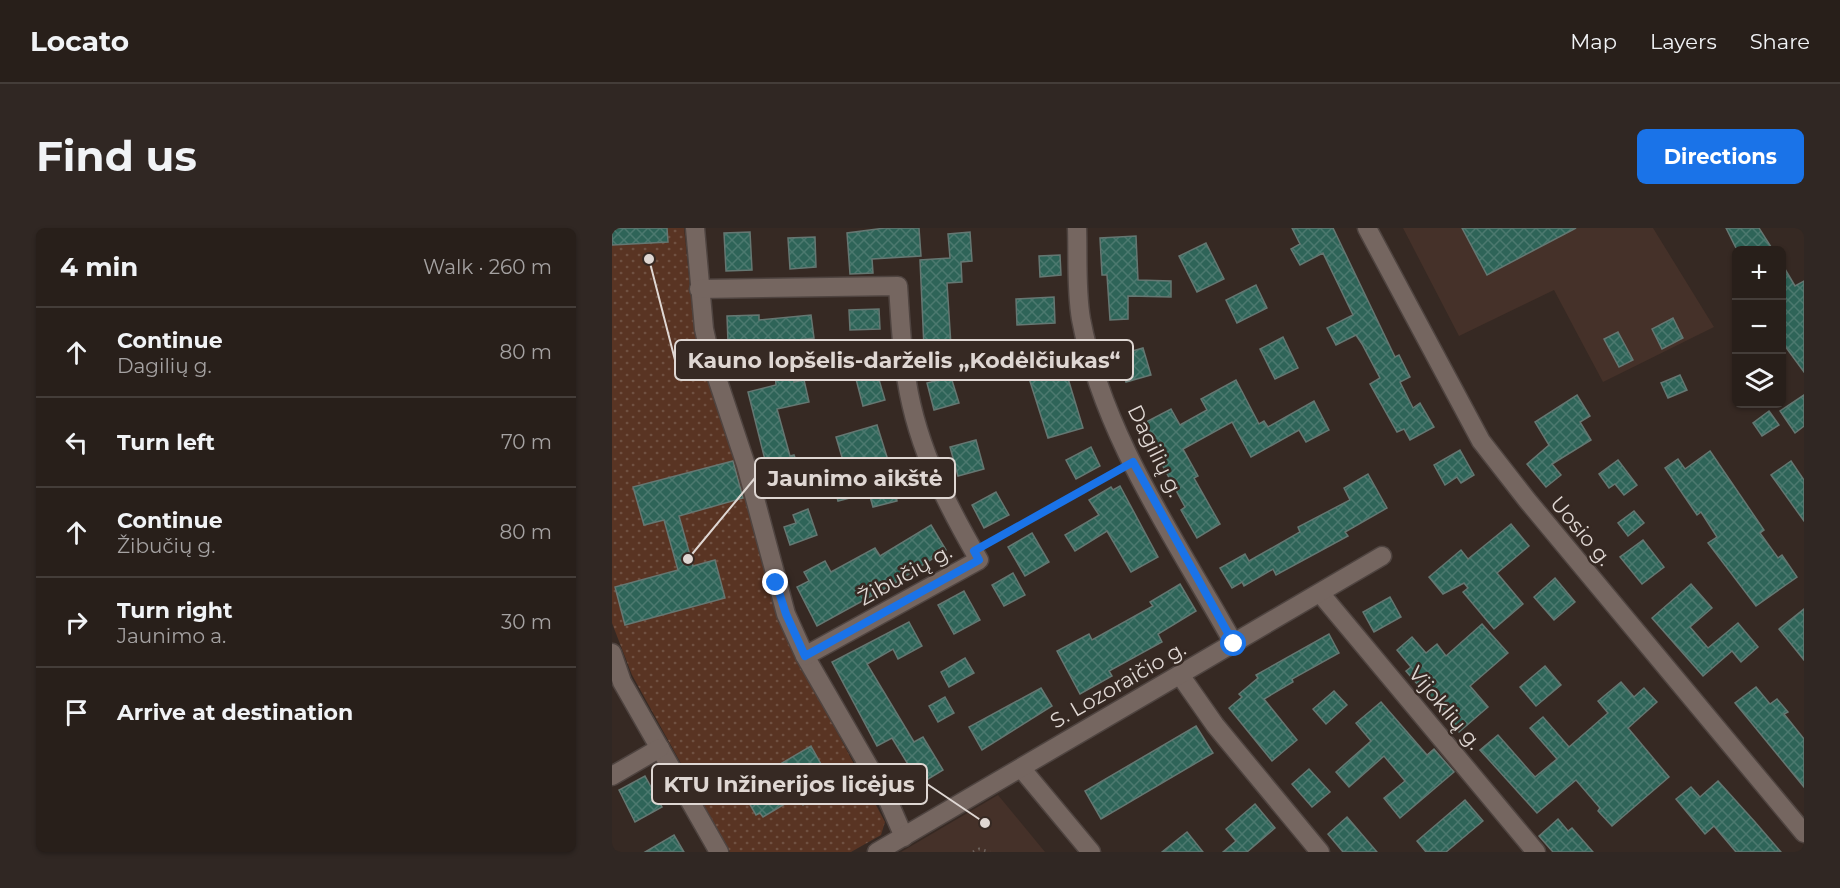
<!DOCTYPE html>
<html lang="en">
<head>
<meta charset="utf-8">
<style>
	body { margin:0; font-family:Montserrat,sans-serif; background:#302723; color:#f1f3f6 }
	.controls { position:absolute; right:18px; top:18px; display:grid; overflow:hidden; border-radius:9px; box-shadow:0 2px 4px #0004 }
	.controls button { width:54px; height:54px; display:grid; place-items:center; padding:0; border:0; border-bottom:2px solid #443d39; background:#281f1a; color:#f1f3f6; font:30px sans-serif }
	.stop { position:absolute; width:18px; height:18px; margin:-14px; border:4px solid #1a73e8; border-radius:50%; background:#fff }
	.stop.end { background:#1a73e8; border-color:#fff; box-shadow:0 2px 6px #0008 }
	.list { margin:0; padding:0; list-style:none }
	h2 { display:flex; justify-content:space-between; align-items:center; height:78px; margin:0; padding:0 24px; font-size:26px }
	h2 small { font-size:20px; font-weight:400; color:#a5a2a2 }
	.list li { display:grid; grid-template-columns:39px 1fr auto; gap:18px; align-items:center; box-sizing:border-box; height:90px; padding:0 24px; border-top:2px solid #443d39 }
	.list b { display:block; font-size:22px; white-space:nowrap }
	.list p { margin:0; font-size:20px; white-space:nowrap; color:#a5a2a2 }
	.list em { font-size:20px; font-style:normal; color:#a5a2a2 }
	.icon { flex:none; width:33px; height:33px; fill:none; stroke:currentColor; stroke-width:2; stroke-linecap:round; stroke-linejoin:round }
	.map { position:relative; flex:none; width:1192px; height:624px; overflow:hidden; border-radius:9px }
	header { display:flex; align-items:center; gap:36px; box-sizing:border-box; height:84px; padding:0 30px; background:#281f1a; border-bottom:2px solid #443d39 }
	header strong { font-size:28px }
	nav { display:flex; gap:33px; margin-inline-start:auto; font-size:21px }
	.intro { display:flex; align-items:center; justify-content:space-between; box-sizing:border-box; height:144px; padding:0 36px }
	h1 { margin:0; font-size:42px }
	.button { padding:15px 27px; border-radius:9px; background:#1a73e8; color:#fff; font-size:21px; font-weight:700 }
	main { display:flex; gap:36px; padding:0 36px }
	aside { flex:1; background:#281f1a; border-radius:9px; box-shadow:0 2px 4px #0004 }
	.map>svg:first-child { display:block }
</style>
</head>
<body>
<header>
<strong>Locato</strong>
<nav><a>Map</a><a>Layers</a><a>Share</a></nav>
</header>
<div class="intro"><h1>Find us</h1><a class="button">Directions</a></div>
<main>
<aside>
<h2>4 min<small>Walk · 260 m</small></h2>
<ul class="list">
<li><svg class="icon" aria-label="ahead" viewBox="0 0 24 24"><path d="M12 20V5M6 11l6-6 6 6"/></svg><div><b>Continue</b><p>Dagilių g.</p></div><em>80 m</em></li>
<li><svg class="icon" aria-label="left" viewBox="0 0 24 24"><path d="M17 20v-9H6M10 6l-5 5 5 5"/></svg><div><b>Turn left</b></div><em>70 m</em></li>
<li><svg class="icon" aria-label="ahead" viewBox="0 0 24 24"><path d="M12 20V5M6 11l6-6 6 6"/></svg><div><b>Continue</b><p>Žibučių g.</p></div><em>80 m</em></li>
<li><svg class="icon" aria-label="right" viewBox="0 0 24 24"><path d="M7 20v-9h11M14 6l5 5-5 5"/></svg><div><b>Turn right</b><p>Jaunimo a.</p></div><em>30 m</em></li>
<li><svg class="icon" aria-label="arrive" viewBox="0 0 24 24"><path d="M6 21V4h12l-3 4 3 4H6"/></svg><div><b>Arrive at destination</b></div></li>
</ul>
</aside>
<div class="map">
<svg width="1192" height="624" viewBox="0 0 1192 624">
	<defs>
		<pattern id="park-dots" width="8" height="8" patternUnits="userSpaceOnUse" patternTransform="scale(1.5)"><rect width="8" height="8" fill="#593423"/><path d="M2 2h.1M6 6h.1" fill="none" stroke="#705142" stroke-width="1.8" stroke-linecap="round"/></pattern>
		<pattern id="building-cross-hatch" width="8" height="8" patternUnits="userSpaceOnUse" patternTransform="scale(1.5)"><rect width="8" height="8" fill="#2e6458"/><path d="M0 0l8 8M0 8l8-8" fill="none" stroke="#4c796f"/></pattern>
	</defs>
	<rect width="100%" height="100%" fill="#362923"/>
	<g fill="#453129">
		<path d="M791,0H1041L1102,99L991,154L942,62L847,108Z"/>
		<path d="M386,567L433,624H289Z"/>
	</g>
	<path fill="url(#park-dots)" d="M0,0H72L81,88L185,429L273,594L269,607L239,624H118L20,447L0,395Z"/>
	<g fill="url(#building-cross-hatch)" stroke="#657772" stroke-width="1.5">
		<path d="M0,0H55L56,14L0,17Z"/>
		<path d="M273,0H307L309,28L260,31L261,45L238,46L235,5Z"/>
		<path d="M680,0H721L783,129L787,127L798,149L788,154L801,180L808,175L822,199L798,212L792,201L785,204L758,156L768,150L750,116L744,107L724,117L715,100L741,87L711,25L688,37L679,21L688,16Z"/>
		<path d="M850,0H964L875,47Z"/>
		<path d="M1114,0H1147L1161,22H1125Z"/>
		<path d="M138,4L140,42L114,43L112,5Z"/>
		<path d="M358,4L360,33L349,34L350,54L335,55L339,118L312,120L308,32L338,30L336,6Z"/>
		<path d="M524,8L526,52L559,53V69L516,68V91L498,92L495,47H490L488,10Z"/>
		<path d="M203,9L204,39L178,41L176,10Z"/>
		<path d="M594,15L612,51L585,64L567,28Z"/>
		<path d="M448,27L449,47L428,49L427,28Z"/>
		<path d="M1170,36L1183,58L1192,53V144L1170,114Z"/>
		<path d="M644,57L655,80L625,95L614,72Z"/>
		<path d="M442,69L443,95L405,97L404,71Z"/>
		<path d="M267,81L268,101L238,102L237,82Z"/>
		<path d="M147,87V92L199,87L202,110L179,113L182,154L192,152L197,174L165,181L178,228L182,227L189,246L159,256L136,164L164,157L161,112L116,114L115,88Z"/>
		<path d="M1061,90L1071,110L1050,121L1040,101Z"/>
		<path d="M1006,104L1021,132L1007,139L992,111Z"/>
		<path d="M671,109L686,140L663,151L648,121Z"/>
		<path d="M445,114L471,200L436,210L409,125Z"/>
		<path d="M531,120L539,147L514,154L506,127Z"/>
		<path d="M265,145L273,172L251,178L244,151Z"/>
		<path d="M1068,147L1075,162L1056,170L1049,155Z"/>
		<path d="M339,149L347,175L322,182L315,155Z"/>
		<path d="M624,152L647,196L652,193L656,199L702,173L717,202L694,214L687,202L639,229L620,194L571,221L586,248L582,250L608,296L585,310L569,282L573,279L548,233L552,231L532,195L559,181L568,197L595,182L589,171Z"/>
		<path d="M965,167L978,188L968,194L979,212L940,236L949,247L934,259L915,236L937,217L923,194Z"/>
		<path d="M1192,167V198L1183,205L1168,183Z"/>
		<path d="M1157,183L1167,197L1150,208L1141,195Z"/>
		<path d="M265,197L280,245L298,241L303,262L284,266L285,273L261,279L257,265L226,273L220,250L235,246L224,209Z"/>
		<path d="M364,212L372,241L346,248L338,219Z"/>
		<path d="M479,219L488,238L464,251L454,232Z"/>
		<path d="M848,222L862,247L849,255L845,249L833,257L822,237Z"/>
		<path d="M1098,223L1152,302L1148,305L1166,330L1170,327L1185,349L1144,378L1096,315L1105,309L1089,284L1085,287L1053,240L1066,231L1073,241Z"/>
		<path d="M1006,232L1025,257L1012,267L1003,256L997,260L987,246Z"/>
		<path d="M121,233L131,270L67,288L81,338L103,332L113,370L13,397L3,359L66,342L52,292L32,297L21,259Z"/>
		<path d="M1179,233L1192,252V293L1159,247Z"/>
		<path d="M756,246L775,280L733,304L736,308L664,347L661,341L632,358L630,354L620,360L608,340L633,326L637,333L688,304L686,299L738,272L732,260Z"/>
		<path d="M508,258L546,329L519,344L495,303L463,323L453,307L487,287L477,272L499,259L501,262Z"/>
		<path d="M384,264L397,287L372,300L360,277Z"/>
		<path d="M196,281L205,307L178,317L172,299L184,295L181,287Z"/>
		<path d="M1022,283L1032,295L1016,308L1006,295Z"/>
		<path d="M899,296L917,318L885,345L911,376L882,401L851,364L856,360L852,355L831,366L817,349L849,322L856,331Z"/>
		<path d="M319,297L334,322L283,355L205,398L185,359L197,353L192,344L213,333L219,344L263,320L268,328Z"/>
		<path d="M420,305L437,334L413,348L396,319Z"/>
		<path d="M1031,312L1052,339L1030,356L1008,329Z"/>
		<path d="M401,345L413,367L392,378L380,357Z"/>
		<path d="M943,350L963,374L942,392L922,369Z"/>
		<path d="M568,356L584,383L546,406L550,414L497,443L500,448L468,466L445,423L477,406L480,412L541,378L538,374Z"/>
		<path d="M1079,356L1100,380L1078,399L1096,420L1126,395L1146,419L1129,434L1120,423L1091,448L1040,390Z"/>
		<path d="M352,363L368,392L342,406L326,377Z"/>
		<path d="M778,369L789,389L762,404L751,384Z"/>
		<path d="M1192,381V432L1167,401Z"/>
		<path d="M297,394L310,418L286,431L281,421L255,436L302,514L311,509L331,542L308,556L280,510L265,518L220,434Z"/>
		<path d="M870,396L896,425L858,458L876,479L847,504L794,443L799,439L785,422L800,409L814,425L825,416L834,428Z"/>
		<path d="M717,406L727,425L680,451L681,454L652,471L685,512L660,533L617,480L630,469L627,466L646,450L644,447Z"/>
		<path d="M353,430L362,445L337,459L329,444Z"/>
		<path d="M933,438L949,457L924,478L908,459Z"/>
		<path d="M1009,454L1022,469L1032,460L1045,474L1016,500L1057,549L1000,598L986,583L988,580L964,552L925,585L868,522L886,507L923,549L945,531L918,500L931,489L957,519L996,485L986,473Z"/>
		<path d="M1144,459L1158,476L1165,471L1176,484L1172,486L1192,511V559L1123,475Z"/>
		<path d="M429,460L440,478L370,522L357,499Z"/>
		<path d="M722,463L735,477L714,496L701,481Z"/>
		<path d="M333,469L342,485L326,494L317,478Z"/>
		<path d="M769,474L815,527L822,521L842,544L788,590L772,570L793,553L772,528L737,559L724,544L759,513L744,495Z"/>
		<path d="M584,498L601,525L489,591L473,563Z"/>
		<path d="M199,518L215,547L213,549L220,560L191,577L186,568L151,589L148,585L144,587L126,556L151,541L153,545Z"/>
		<path d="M697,541L718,564L700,579L680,556Z"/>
		<path d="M33,548L50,579L23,594L7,562Z"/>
		<path d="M1106,553L1143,594L1169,624H1124L1102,598L1093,606L1064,571L1079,559L1088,569Z"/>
		<path d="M853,572L871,593L834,624H814L805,613Z"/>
		<path d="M643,576L663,600L635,624H611L624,613L614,601Z"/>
		<path d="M735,589L765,624H731L716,606Z"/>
		<path d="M946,591L956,603L960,600L981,624H941L927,608Z"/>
		<path d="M575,604L591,624H550Z"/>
		<path d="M62,607L72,624H33Z"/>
	</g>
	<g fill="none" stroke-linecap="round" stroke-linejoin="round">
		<defs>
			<g id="street">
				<path d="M83,0L92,101L99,132L134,237L174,386L193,428L275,570L292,609"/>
				<path d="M465,0C466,29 464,62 469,91C491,209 565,313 622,416"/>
				<path d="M755,0L869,213L915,272L1192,605"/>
				<path d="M87,61L286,58C288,85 289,113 293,140C301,210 332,272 367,332L193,428"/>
				<path d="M708,365L924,624"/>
				<path d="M0,425L10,454L107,624"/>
				<path d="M568,447L603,497L708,624"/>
				<path d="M409,540L479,624"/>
				<path d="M0,548L48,520"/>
				<path d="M265,624L770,328"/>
			</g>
		</defs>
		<use href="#street" stroke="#4f4440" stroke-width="21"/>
		<g stroke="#6e635d" stroke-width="3" stroke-dasharray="1.5 4.5" stroke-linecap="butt">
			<path d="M376,315L504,244"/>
			<path d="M361,624L367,621L378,624"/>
		</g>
		<use href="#street" stroke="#756660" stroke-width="18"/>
	</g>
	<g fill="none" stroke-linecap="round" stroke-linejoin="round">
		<path stroke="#1a73e8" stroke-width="8" d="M164,355L174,386L193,428L367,332L362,323L521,234L622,416"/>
	</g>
	<g text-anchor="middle" stroke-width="5" stroke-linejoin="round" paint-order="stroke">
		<g font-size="21" fill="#dfd7d3" stroke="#362923">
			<text transform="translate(543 223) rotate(64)" y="7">Dagilių g.</text>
			<text transform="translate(969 303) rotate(50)" y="7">Uosio g.</text>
			<text transform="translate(293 347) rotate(-29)" y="7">Žibučių g.</text>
			<text transform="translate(506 457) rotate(-30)" y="7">S. Lozoraičio g.</text>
			<text transform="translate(833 480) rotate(50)" y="7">Vijoklių g.</text>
		</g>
	</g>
	<path fill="none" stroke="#dfd7d3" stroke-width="2" d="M37 31L63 132M76 331L143 250M373 595L315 556"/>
	<g fill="#dfd7d3" stroke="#362923" stroke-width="2">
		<circle cx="37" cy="31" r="6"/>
		<circle cx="76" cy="331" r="6"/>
		<circle cx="373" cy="595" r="6"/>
	</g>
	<g fill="#362923" stroke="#dfd7d3" stroke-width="2">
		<rect x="63" y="112" width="458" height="40" rx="6"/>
		<rect x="143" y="230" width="200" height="40" rx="6"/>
		<rect x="40" y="536" width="275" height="40" rx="6"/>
	</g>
	<g font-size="22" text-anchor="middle" font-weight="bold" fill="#dfd7d3">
		<text x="292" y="140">Kauno lopšelis-darželis „Kodėlčiukas“</text>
		<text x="243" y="258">Jaunimo aikštė</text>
		<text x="177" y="564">KTU Inžinerijos licėjus</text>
	</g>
</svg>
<div class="controls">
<button>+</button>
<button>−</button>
<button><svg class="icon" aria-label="layers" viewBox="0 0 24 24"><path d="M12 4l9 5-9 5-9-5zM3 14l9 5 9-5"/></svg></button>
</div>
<div class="stop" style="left:622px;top:416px"></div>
<div class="stop end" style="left:164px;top:355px"></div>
</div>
</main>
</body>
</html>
